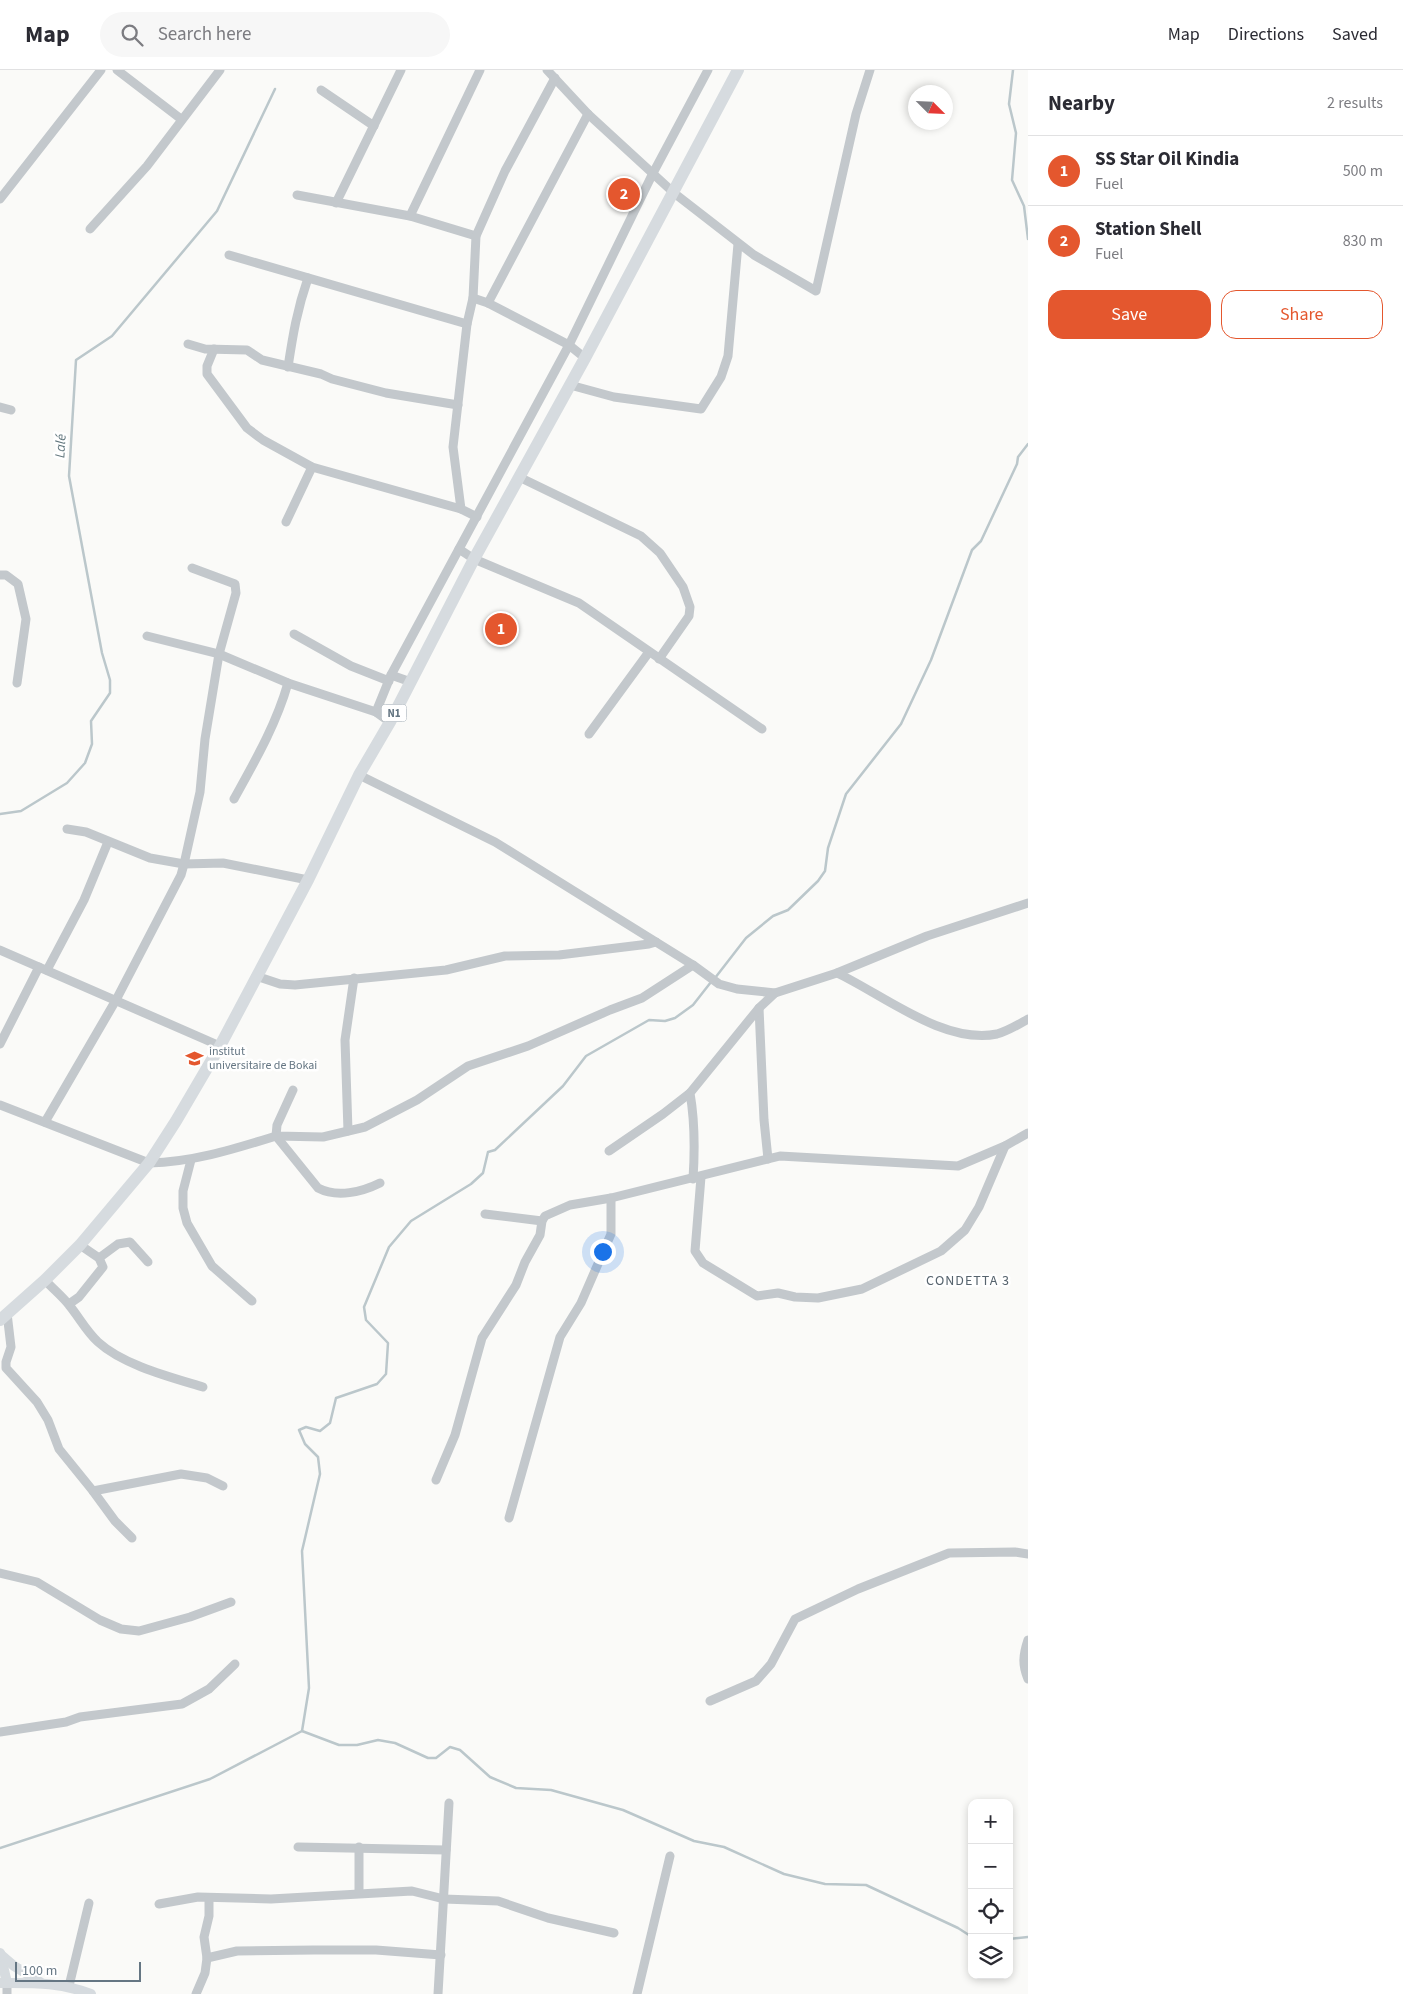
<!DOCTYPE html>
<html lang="en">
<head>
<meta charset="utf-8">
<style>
	body { margin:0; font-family:"Source Sans 3",sans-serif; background:#f7f7f7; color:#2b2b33 }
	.controls { position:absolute; right:15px; bottom:15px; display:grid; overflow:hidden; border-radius:10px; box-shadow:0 2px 8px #0003 }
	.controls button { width:45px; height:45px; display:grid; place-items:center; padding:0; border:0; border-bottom:1px solid #e1e1e2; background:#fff; color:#2b2b33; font:25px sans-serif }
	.compass { position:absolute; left:908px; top:15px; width:45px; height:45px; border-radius:50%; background:#fff; box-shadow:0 2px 8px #0003; rotate:114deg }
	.scale { position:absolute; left:15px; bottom:12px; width:126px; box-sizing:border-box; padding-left:5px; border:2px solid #657683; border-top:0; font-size:14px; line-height:18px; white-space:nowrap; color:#657683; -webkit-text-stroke:4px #fff; paint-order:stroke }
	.you { position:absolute; left:602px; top:1181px; width:18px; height:18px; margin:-12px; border:4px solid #fff; border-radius:50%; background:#1a73e8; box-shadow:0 0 0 8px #1a73e833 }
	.badge { display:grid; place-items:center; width:32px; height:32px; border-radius:50%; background:#e4572e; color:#fff; font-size:16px; font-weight:700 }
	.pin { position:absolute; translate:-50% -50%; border:2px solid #fff; box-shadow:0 1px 5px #0006 }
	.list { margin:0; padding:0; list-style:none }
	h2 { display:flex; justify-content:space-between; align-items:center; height:65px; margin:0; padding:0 20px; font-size:21px }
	h2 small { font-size:16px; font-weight:400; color:#7c7c81 }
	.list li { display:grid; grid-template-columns:32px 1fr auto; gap:15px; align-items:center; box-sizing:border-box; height:70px; padding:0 20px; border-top:1px solid #e1e1e2 }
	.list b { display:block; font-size:19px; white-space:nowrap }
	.list p { margin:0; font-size:16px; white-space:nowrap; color:#7c7c81 }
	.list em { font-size:16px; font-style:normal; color:#7c7c81 }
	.actions { display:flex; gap:10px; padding:15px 20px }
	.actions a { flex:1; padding:11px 0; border:1px solid #e4572e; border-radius:15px; text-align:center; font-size:18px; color:#e4572e }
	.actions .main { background:#e4572e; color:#fff }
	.icon { flex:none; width:28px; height:28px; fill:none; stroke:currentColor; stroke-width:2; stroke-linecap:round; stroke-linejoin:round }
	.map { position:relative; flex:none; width:1028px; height:1924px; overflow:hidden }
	header { display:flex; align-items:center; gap:30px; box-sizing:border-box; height:70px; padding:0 25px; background:#fff; border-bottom:1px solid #e1e1e2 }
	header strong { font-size:24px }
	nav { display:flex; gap:28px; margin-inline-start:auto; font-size:18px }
	.search { width:350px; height:45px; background:#f7f7f7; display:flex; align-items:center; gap:12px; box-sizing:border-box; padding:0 18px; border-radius:28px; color:#7c7c81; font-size:19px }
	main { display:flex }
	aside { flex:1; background:#fff }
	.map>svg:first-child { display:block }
</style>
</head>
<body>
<header>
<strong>Map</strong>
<div class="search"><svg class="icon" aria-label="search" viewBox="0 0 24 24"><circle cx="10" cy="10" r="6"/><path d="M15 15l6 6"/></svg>Search here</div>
<nav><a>Map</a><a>Directions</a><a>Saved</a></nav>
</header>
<main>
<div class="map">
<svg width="1028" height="1924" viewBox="0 0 1028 1924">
	<rect width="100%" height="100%" fill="#fafaf8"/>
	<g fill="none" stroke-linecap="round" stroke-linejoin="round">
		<g stroke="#bbc7cb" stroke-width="2.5">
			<path d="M1013,0L1009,34L1016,63L1012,110L1024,136L1028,169"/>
			<path d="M0,744L21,741L67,713L85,693L92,674L91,651L110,623V610L102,583L69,406L76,290L112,266L217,141L275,19"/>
			<path d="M715,908L746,868L773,846L788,840L818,811L825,801L828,778L846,724L901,654L931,590L972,480L981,471L1017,394L1018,387L1028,374"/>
			<path d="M302,1661L309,1618L302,1481L320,1404L318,1387L305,1374L299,1360L306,1357L320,1361L330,1353L336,1328L377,1314L386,1304L388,1273L366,1250L364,1237L389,1177L411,1151L471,1114L483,1103L488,1082L495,1080L563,1016L586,986L649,950L665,951L675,948L693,935L711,912"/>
			<path d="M0,1778L210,1709L302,1661L339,1675H357L378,1670L395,1673L428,1688H436L450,1677L460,1680L490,1707L516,1718L551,1720L623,1740L694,1771L724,1777L784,1804L825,1814L866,1815L958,1858L972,1867"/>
			<path d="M1009,1869L1028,1867"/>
		</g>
		<g stroke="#c3c8cc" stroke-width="9">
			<path d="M117,0L181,49"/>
			<path d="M547,0L588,44L674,123L754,185L816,221L856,44L870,0"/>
			<path d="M321,20L374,56"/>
			<path d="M297,125L410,146L476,166"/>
			<path d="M0,129L101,0"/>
			<path d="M336,133L401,0"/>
			<path d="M410,146L480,0"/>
			<path d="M90,159L147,96L220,0"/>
			<path d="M229,185L467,254"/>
			<path d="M473,228L488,233L569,275L585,288"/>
			<path d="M488,233L588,44"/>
			<path d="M188,274L205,279L247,280L262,290L321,304L332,309L386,323L458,335"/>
			<path d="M214,279L207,296V304L247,358L263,370L312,397L461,439"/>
			<path d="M288,297C293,264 297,240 308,208"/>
			<path d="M570,315L614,327L701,339L721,307L728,286L738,174"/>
			<path d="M0,337L11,340"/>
			<path d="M519,407L641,466L660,483L683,517L690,537L689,546L659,589"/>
			<path d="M477,447L461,439L453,377L467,254L473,228L476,166L505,101L555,8"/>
			<path d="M286,452L312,397"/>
			<path d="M459,479L474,489L579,533L762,659"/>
			<path d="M0,505H6L18,514L26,549L17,613"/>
			<path d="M294,564L351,596L389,611"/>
			<path d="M147,566L219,584L288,613L376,642L390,652"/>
			<path d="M391,605L411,612"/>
			<path d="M376,642L391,605L569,275L652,105L708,0"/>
			<path d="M589,664L649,582"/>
			<path d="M359,705L495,772L693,895L719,914L737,919L775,923L837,903L927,866L1028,833"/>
			<path d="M234,729C255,691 276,655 288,613"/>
			<path d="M67,759L86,762L150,788L184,794L223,793L308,810"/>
			<path d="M0,880L220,976"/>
			<path d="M47,900L84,830L108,772"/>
			<path d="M837,903C882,924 944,975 997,964C1008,961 1018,955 1028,949"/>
			<path d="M256,906L280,914L295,915L446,900L505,886L559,885L649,874L656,872"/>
			<path d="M759,938L764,1050L768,1089"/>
			<path d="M0,974L39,897"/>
			<path d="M293,1020L277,1055L276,1066L323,1067L365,1057L417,1030L468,996L528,976L610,940L642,928L693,895"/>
			<path d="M0,1035L149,1093C194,1092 234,1079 276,1066L318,1118C337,1128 362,1122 380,1113"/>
			<path d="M45,1052L116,930L181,805L184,794L200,722L205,669L219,584L236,523L235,514L192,498"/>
			<path d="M348,1061L345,970L354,908"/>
			<path d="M609,1081L663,1044L690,1023"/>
			<path d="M191,1090L183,1121V1138L187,1153L212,1196L252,1231"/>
			<path d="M701,1107L695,1181L703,1193L757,1226L778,1223L795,1227L818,1228L862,1219L941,1181L965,1160L979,1137L1005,1076"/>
			<path d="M693,1109C695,1079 695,1052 690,1023L759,938L775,923"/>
			<path d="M485,1144L542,1151"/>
			<path d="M99,1188L118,1174L130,1172L148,1192"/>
			<path d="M45,1210C53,1219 62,1226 69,1235C79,1247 86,1261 98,1272C123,1295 170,1307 203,1317"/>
			<path d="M69,1234L79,1227L103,1197L99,1188L80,1175"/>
			<path d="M7,1243L11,1277L6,1292V1298L37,1332L48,1350L59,1379L93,1421L115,1451L132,1468"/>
			<path d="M436,1410L455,1365L482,1268L516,1215L525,1192L540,1165L542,1151L545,1146L570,1135L611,1128L780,1086L958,1096L1005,1076L1028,1063"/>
			<path d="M93,1421L181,1404L207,1408L223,1416"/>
			<path d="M509,1448L560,1267L581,1233L611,1164V1128"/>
			<path d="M0,1503L37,1512L100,1550L121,1559L139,1561L190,1547L231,1532"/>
			<path d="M1028,1570C1023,1585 1022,1595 1028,1609"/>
			<path d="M710,1631L756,1611L771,1594L795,1549L858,1519L949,1483L1015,1482L1028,1484"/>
			<path d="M0,1662L66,1652L80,1647L182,1634L209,1619L235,1594"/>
			<path d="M298,1777L446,1780"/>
			<path d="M359,1777V1823"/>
			<path d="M159,1834L198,1827L271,1829L412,1821L444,1829L498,1831L548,1848L614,1863"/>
			<path d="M207,1888L237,1881L314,1880H376L441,1885"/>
			<path d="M69,1916L89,1833"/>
			<path d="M7,1924V1913"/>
			<path d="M196,1924L205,1903L207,1888L204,1867L209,1846V1828"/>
			<path d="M438,1924L449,1733"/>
			<path d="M637,1924L670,1786"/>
		</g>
		<g stroke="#d6dbdf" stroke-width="10">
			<path d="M0,1883L7,1913"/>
			<path d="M0,1884L14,1896L40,1912"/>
			<path d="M0,1913C35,1913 58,1912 91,1924"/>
		</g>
		<path stroke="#d6dbdf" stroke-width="12" d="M0,1250L45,1210L80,1175L149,1093L176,1051L220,976L308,810L359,705L390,652L474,489L585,288L738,0"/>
	</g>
	<defs>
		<symbol id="university-bare" viewBox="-9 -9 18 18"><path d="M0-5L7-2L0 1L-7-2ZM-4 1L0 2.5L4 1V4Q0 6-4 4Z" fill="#e4572e" stroke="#fff" stroke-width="2.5" paint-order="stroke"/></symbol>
	</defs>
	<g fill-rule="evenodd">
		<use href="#university-bare" x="182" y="976" width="25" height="25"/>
	</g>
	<g text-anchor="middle" stroke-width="5" stroke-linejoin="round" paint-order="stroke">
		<rect fill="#fff" stroke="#939fa8" stroke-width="1" x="381.5" y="634.5" width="25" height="17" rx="4"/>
		<g font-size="11" font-weight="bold" fill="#657683">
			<text x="394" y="647">N1</text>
		</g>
		<g font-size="12" fill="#657683" stroke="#fff" text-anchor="start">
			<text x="209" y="985">institut<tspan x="209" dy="14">universitaire de Bokai</tspan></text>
		</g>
		<g font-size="14" font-style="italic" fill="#60757c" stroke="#fff">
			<text transform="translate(60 376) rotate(-86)" y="5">Lalé</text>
		</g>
		<g font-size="14" letter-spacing="1" fill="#57646e" stroke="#fff">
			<text x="968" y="1215">СONDETTA 3</text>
		</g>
	</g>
</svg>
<div class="controls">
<button>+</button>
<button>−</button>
<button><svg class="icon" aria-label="locate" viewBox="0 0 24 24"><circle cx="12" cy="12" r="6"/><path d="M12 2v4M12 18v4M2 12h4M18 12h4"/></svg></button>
<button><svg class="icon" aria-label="layers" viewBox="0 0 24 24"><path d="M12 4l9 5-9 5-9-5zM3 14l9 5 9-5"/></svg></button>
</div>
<svg class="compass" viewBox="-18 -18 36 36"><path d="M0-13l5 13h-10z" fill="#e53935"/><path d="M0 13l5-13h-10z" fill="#7c7c81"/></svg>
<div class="scale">100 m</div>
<div class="you"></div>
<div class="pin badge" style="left:501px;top:559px">1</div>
<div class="pin badge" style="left:624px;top:124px">2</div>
</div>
<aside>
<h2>Nearby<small>2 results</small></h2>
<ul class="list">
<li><span class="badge">1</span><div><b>SS Star Oil Kindia</b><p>Fuel</p></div><em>500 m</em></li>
<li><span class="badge">2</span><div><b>Station Shell</b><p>Fuel</p></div><em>830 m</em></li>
</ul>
<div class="actions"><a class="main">Save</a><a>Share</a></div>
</aside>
</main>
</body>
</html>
